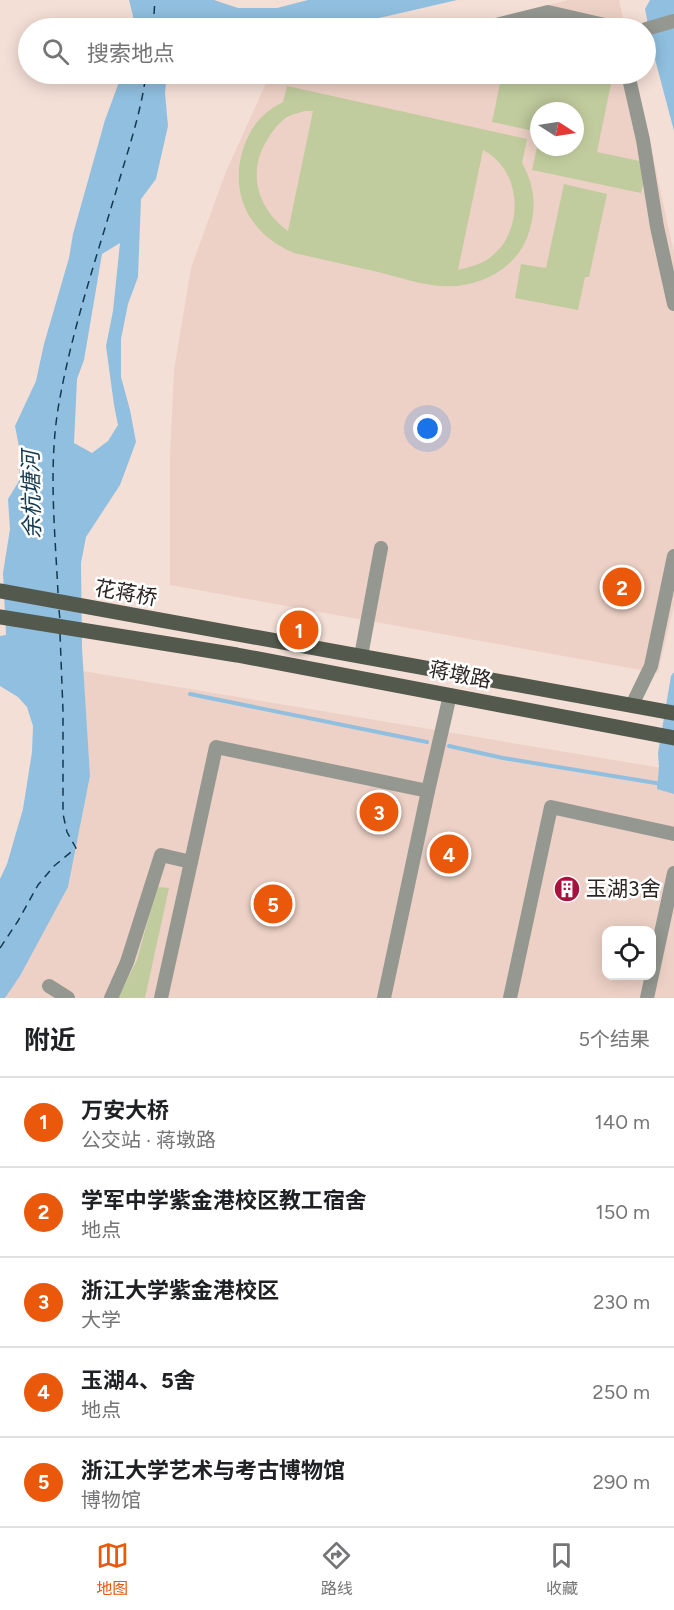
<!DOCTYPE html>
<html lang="zh">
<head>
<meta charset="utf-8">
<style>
	body { margin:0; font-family:Figtree,"Noto Sans SC",sans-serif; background:#f6f6f6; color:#202124 }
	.controls { position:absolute; right:18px; bottom:18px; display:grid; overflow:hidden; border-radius:12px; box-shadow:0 3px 15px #0003 }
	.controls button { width:54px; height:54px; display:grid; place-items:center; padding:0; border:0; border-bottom:2px solid #e0e0e0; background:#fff; color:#202124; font:30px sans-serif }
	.compass { position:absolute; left:530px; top:102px; width:54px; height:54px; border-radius:50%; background:#fff; box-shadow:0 3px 15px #0003; rotate:102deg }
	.you { position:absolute; left:428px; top:429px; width:21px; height:21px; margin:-15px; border:4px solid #fff; border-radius:50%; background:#1a73e8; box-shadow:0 0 0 9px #1a73e833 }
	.badge { display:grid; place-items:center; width:39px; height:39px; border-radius:50%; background:#ea580c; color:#fff; font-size:20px; font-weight:700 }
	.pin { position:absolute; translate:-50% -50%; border:3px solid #fff; box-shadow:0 2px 6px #0006 }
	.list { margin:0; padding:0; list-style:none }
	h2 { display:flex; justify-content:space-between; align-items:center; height:78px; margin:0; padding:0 24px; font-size:26px }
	h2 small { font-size:20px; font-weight:400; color:#757577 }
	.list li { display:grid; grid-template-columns:39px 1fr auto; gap:18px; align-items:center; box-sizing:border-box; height:90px; padding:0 24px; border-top:2px solid #e0e0e0 }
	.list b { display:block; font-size:22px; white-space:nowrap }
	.list p { margin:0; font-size:20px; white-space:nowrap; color:#757577 }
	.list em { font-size:20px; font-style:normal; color:#757577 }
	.icon { flex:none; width:33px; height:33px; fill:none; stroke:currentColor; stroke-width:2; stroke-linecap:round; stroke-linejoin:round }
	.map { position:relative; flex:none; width:674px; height:998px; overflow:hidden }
	.search { position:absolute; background:#fff; box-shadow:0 3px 15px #0003; left:18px; right:18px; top:18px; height:66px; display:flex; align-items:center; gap:15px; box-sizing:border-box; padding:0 21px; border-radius:33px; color:#757577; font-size:22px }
	.sheet { height:528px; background:#fff }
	nav { display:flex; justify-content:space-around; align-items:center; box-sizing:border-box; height:84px; border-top:2px solid #e0e0e0; background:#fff; font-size:16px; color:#757577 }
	nav a { display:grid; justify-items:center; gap:3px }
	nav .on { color:#ea580c }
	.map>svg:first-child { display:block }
</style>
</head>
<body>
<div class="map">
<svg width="674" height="998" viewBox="0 0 674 998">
	<rect width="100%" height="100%" fill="#f4dfd6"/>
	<g fill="#edd1c6" fill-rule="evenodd">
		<path d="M569,0H619L625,28H457Z"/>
		<path d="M280,74H635L674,253V605L658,673L170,585V454L174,370L191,268L225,174L269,76ZM539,111H575V147H539Z"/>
		<path d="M83,671L674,770V998H5L20,976L68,887L90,776ZM606,930H652V975H606Z"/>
	</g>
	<g fill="#c1cc9e" fill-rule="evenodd">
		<path d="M502,74H613L597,152L640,161L645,177L641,193L532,170L539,138V147H575V111H539V132L492,122Z"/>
		<path d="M287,86L527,139L522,163C536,188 537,211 527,238C514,271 475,289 441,286C421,285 398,277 378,272C350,266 322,259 294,253C249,234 228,193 244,146C252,125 263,112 283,102ZM305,111H313L288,231C257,208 246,171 269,137C273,130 280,122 287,117C293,114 299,113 305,111ZM483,150C522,170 525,229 492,256C483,264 469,267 458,270Z"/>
		<path d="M564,184L607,194L589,277H585L578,310L515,298L521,264L546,268Z"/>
		<path d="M157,887L169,888L145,998H118L137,960Z"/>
	</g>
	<g fill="#90bfdf" fill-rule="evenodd">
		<path d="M129,0H214L238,8H277L308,0H457L336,28H133V16Z"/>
		<path d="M650,0H674V131L655,59L645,9Z"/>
		<path d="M122,74H167L165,93L168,126L156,179L141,199L138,277L128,304L121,339V377L130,410L136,442L120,485L86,537L81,563L82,648L90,776L68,887L20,976L5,998H0V879L7,864L23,809L32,752L33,726L27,707L18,697L0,686V636L6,635L3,573L10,529L8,499L19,481L20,452L15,426L36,381L44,344L69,258L73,234L105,120ZM120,243L113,311L106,346L114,405L118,425L108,441L92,453L74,443L77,379L84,360L102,254Z"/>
		<path d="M674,672V794L657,789L659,767L658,753L671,676Z"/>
	</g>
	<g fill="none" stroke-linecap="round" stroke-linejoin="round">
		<g stroke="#90bfdf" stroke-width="4">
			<path d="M190,694L427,742"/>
			<path d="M449,746L503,758L662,784"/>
		</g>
		<g stroke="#143a51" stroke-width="1.5" stroke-dasharray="8 6" stroke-linecap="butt">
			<path d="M153,28L155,0"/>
			<path d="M58,593C55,530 48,465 59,403C72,330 96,259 117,188C128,150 141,113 146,74"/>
			<path d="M59,610L60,620"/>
			<path d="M0,948L18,921L38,885L54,866L76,848L67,832L63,814V711L60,634"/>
		</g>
		<g stroke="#949890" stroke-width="14">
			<path d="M484,28L548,12L618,28"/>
			<path d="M646,29L674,21"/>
			<path d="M628,74L643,140L657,227L674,304"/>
			<path d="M361,656L381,548"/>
			<path d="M632,705L651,666L674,556"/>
			<path d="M49,986L68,998"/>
			<path d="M111,998L127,962L161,855L191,862L216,747L428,791"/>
			<path d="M161,998L191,862"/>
			<path d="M384,998L428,791L450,695"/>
			<path d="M510,998L551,807L674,834"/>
			<path d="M647,998L674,873"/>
		</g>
		<g stroke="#53594c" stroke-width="15">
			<path d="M0,591L674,713"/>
			<path d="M0,617L237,655L674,738"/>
		</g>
	</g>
	<defs>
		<symbol id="building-disc" viewBox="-11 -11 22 22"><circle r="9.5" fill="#a9123c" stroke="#fff"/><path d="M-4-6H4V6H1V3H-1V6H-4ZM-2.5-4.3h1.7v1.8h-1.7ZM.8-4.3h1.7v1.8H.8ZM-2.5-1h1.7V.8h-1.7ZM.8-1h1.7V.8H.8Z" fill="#fff"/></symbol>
	</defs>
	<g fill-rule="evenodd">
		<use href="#building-disc" x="552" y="874" width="30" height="30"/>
	</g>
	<g text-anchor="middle" stroke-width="5" stroke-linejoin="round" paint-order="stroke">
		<g font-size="21" fill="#2c2522" stroke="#fff">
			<text transform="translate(126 593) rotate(10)" y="7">花蒋桥</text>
			<text transform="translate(460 675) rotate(11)" y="7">蒋墩路</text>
		</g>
		<g font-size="21" fill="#2c2522" stroke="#fff" text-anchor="start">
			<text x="586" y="896">玉湖3舍</text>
		</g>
		<g font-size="22" font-style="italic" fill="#143a51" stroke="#fff">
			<text transform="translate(31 495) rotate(-91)" y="8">余杭塘河</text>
		</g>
	</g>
</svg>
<div class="controls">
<button><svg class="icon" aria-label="locate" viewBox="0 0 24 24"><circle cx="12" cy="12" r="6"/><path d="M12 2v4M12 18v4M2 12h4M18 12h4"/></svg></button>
</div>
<svg class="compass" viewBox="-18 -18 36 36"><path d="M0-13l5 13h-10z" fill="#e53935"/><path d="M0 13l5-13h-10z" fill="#757577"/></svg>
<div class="you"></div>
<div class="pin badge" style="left:299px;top:630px">1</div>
<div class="pin badge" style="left:622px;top:587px">2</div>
<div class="pin badge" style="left:379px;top:812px">3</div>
<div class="pin badge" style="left:449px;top:854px">4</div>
<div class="pin badge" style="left:273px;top:904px">5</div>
<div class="search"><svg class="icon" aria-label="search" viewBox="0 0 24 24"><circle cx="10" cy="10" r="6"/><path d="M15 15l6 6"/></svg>搜索地点</div>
</div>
<section class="sheet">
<h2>附近<small>5个结果</small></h2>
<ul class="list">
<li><span class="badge">1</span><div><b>万安大桥</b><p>公交站 · 蒋墩路</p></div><em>140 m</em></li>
<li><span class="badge">2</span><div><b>学军中学紫金港校区教工宿舍</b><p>地点</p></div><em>150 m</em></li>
<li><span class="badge">3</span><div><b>浙江大学紫金港校区</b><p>大学</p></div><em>230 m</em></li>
<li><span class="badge">4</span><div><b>玉湖4、5舍</b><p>地点</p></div><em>250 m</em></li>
<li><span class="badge">5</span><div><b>浙江大学艺术与考古博物馆</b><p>博物馆</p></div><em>290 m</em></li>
</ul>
</section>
<nav>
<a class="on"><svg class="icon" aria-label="map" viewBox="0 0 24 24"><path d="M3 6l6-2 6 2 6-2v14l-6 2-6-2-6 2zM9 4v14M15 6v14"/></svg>地图</a>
<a><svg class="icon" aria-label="directions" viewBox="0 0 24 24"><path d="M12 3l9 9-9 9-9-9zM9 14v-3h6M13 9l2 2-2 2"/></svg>路线</a>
<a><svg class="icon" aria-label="saved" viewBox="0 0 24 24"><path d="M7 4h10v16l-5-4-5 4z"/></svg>收藏</a>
</nav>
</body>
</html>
